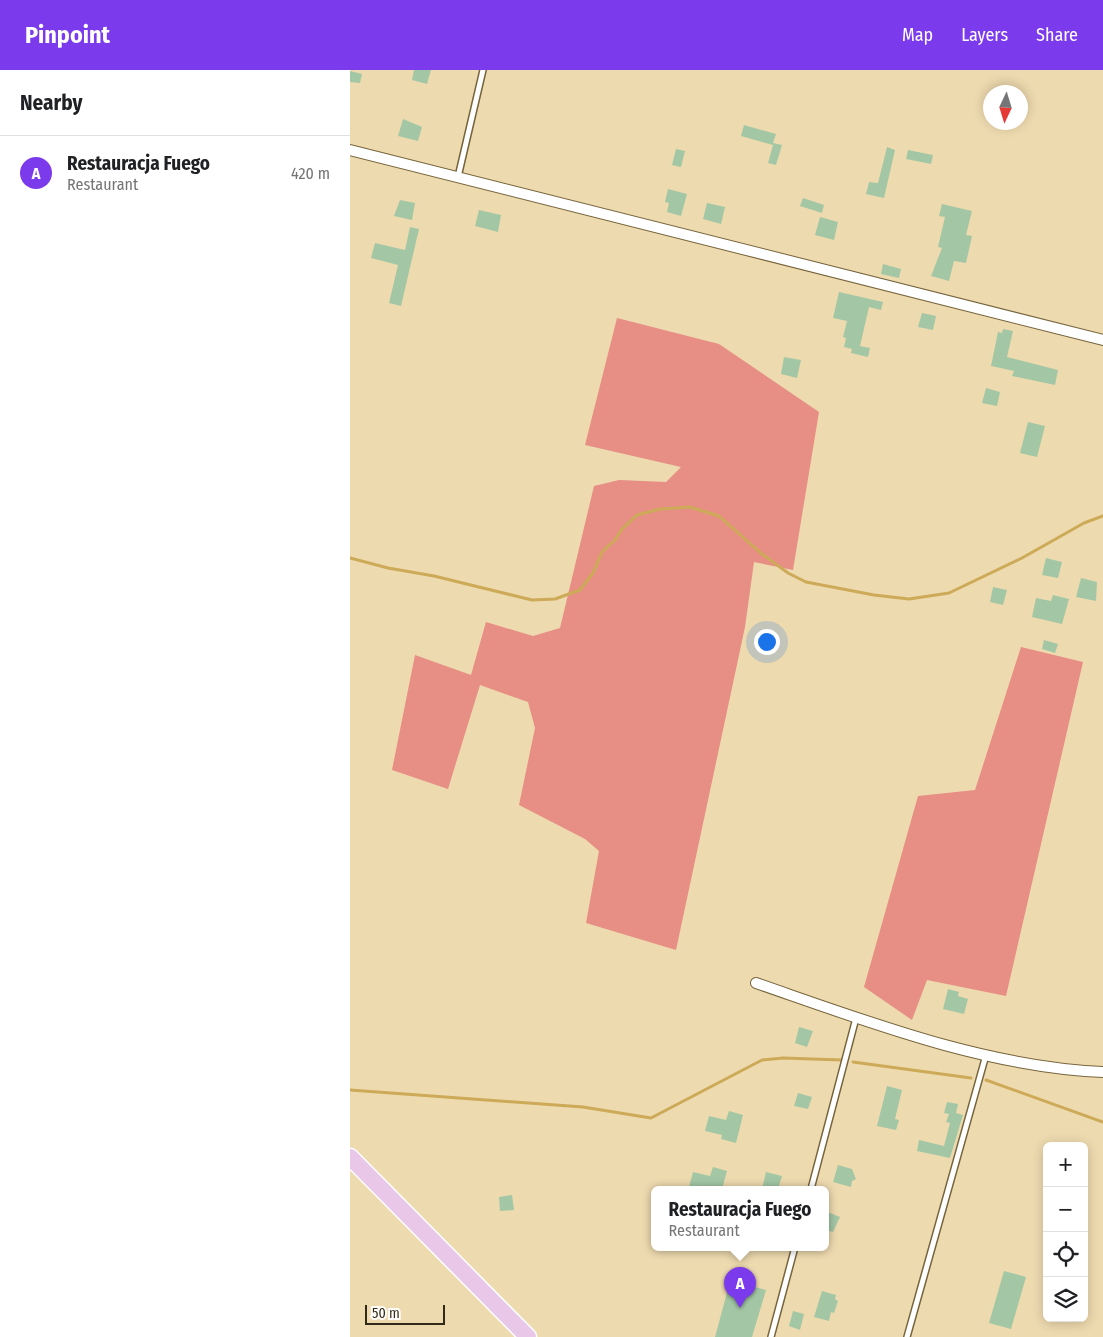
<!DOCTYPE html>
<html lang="en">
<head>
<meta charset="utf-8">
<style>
	body { margin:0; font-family:"Fira Sans Condensed",sans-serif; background:#f2f2f2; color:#202124 }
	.controls { position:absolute; right:15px; bottom:15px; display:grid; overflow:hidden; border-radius:8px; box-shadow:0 2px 12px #0003 }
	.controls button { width:45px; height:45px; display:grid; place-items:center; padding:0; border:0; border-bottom:1px solid #e0e0e0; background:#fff; color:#202124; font:25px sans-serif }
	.compass { position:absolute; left:633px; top:15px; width:45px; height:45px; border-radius:50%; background:#fff; box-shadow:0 2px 12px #0003; rotate:184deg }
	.scale { position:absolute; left:15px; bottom:12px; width:80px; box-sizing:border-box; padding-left:5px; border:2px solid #322a19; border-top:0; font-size:14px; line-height:18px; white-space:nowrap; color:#322a19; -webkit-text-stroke:4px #fffdf9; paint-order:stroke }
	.you { position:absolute; left:416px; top:571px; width:18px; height:18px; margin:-12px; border:4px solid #fff; border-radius:50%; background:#1a73e8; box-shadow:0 0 0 8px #1a73e833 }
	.badge { display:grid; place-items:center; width:32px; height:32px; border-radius:50%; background:#7c3aed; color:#fff; font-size:16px; font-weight:700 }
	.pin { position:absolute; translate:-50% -41px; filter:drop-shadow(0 1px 2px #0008) }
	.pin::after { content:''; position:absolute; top:26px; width:18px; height:15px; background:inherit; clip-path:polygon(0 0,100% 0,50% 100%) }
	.popup { position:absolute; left:301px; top:1116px; width:178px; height:65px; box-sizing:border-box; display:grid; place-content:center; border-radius:8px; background:#fff; filter:drop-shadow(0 1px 4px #0005); font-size:16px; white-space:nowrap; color:#757577 }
	.popup b { font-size:19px; color:#202124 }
	.popup::after { content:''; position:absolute; left:50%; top:100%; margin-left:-10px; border:10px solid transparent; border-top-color:#fff }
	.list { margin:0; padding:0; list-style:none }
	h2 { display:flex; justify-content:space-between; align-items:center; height:65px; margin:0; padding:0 20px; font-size:21px }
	h2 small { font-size:16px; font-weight:400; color:#757577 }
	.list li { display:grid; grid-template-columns:32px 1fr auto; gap:15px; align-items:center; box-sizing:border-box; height:75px; padding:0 20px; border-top:1px solid #e0e0e0 }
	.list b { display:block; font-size:19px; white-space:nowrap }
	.list p { margin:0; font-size:16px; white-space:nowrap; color:#757577 }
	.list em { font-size:16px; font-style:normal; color:#757577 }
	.icon { flex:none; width:28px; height:28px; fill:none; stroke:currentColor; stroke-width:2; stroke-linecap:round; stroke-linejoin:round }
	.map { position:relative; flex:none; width:753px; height:1267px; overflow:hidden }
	header { display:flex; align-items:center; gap:30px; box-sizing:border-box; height:70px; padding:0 25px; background:#7c3aed; color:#fff }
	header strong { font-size:24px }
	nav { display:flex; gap:28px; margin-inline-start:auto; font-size:18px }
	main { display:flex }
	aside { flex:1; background:#fff }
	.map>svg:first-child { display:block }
</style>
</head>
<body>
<header>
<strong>Pinpoint</strong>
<nav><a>Map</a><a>Layers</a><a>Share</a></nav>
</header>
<main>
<aside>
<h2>Nearby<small></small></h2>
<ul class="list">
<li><span class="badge">A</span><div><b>Restauracja Fuego</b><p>Restaurant</p></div><em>420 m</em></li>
</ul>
</aside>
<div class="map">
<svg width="753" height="1267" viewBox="0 0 753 1267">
	<rect width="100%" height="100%" fill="#eedaaf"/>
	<g fill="#e78e85">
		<path d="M267,248L369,274L469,342L443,500L404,492L395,557L326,880L236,853L249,781L235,769L169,735L185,658L178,632L130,615L98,719L42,700L65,585L121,605L136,552L183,566L210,558L244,416L269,410L316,412L331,397L235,375Z"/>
		<path d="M671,577L733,592L656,926L577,910L562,950L514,917L568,726L625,720Z"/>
	</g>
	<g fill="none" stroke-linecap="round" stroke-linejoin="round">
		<g stroke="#cdaa58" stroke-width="3">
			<path d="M0,488L38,498L84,506L182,530L205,529L230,520L243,503L252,482L265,470L272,459L287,445L310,439L340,437L369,446L412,484L438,503L456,512L524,525L559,529L599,523L672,488L734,453L753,446"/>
			<path d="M503,992L621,1008"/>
			<path d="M636,1010L753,1052"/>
			<path d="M0,1020L233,1037L301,1048L412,990L433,988L492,990"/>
		</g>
	</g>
	<g fill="#a3c7a5">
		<path d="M64,0H81L77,14L62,10Z"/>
		<path d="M0,1L12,4L10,13L0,12Z"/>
		<path d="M53,49L72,57L68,71L48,66Z"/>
		<path d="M394,55L426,64L423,73L432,75L426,95L418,93L423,75L391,66Z"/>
		<path d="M537,77L545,80L534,128L516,124L519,112L528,113Z"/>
		<path d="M326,79L335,81L331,97L322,95Z"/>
		<path d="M558,80L583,85L581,94L556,89Z"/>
		<path d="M318,119L337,124L331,146L317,142L319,133L315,132Z"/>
		<path d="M453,128L474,135L472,143L450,136Z"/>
		<path d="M50,130L65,133L62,150L44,146Z"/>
		<path d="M357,133L375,137L371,154L353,149Z"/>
		<path d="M592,134L622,141L616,165L622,166L616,193L604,191L599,211L581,206L592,178L588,177L595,147L589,146Z"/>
		<path d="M129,140L151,145L148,162L125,156Z"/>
		<path d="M470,147L488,152L484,170L465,165Z"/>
		<path d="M60,157L69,159L51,236L39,233L48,195L21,188L25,173L55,180Z"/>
		<path d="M533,194L551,199L549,208L531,204Z"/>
		<path d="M489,222L533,232L531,240L519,237L510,276L520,278L518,287L501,283L502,279L494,277L496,268L493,267L497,251L483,248Z"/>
		<path d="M572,243L586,246L583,260L568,257Z"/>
		<path d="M653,259L663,261L657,287L708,300L705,315L662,306L664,301L641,296L648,262L652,263Z"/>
		<path d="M434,287L451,290L447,308L431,304Z"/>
		<path d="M636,318L650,322L647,336L632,333Z"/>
		<path d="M678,352L695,356L687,387L670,383Z"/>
		<path d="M696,488L712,492L708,508L692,505Z"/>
		<path d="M731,508L747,512L746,531L726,527Z"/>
		<path d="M643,517L657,520L653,535L640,532Z"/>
		<path d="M703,525L719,529L712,554L682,547L686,528L701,531Z"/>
		<path d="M694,570L708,574L705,583L692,579Z"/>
		<path d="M598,919L609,922L608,926L618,929L614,944L593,939Z"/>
		<path d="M449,957L463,961L457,977L445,973Z"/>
		<path d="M537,1016L552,1020L545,1049L549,1050L546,1060L527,1056Z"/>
		<path d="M448,1023L462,1027L458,1039L444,1036Z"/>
		<path d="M597,1032L608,1034L606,1043L613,1045L600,1088L567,1081L569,1070L594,1076L600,1053L596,1052L599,1044L594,1043Z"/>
		<path d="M379,1041L393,1045L386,1073L371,1069L372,1065L355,1061L359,1046L376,1050Z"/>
		<path d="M488,1095L502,1099L506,1109L502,1111L501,1117L483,1112Z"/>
		<path d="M363,1097L377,1101L372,1119L339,1117L343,1102L360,1106Z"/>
		<path d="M416,1102L432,1106L428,1119H412Z"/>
		<path d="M162,1125L164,1140L150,1141L149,1127Z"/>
		<path d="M475,1141L490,1147L483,1162L475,1160Z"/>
		<path d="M654,1201L676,1207L661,1259L639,1253Z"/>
		<path d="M398,1215L416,1220L402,1267H365L378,1219L390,1223L397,1219Z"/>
		<path d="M472,1221L486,1225L485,1229L488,1231L484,1243L481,1242L479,1251L464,1247Z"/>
		<path d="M443,1241L454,1244L450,1260L439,1256Z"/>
	</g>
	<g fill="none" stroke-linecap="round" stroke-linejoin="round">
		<defs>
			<g id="service">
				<path d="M108,107L133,0"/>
				<path d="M461,1119L506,948"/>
				<path d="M421,1267L445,1177"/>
				<path d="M557,1267L636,985"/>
			</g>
			<g id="minor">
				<path d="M0,80L753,270"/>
				<path d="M406,913C516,951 635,997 753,1002"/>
			</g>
			<path id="primary" d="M0,1087L178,1267"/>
		</defs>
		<use href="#service" stroke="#76643c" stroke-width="8"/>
		<use href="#minor" stroke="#76643c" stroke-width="12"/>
		<use href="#primary" stroke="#fff" stroke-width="19"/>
		<use href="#service" stroke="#fff" stroke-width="5"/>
		<use href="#minor" stroke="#fff" stroke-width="10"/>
		<use href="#primary" stroke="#e8c7e8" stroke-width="16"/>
	</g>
</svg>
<div class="controls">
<button>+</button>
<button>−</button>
<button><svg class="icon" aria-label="locate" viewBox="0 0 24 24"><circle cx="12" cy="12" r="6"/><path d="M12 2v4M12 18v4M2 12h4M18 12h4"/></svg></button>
<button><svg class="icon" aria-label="layers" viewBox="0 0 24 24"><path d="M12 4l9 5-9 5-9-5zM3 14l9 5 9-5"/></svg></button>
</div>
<svg class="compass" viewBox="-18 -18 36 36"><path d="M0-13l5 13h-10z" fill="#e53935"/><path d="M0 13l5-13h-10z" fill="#757577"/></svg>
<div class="scale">50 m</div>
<div class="you"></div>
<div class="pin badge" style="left:390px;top:1238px">A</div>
<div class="popup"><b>Restauracja Fuego</b>Restaurant</div>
</div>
</main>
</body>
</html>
